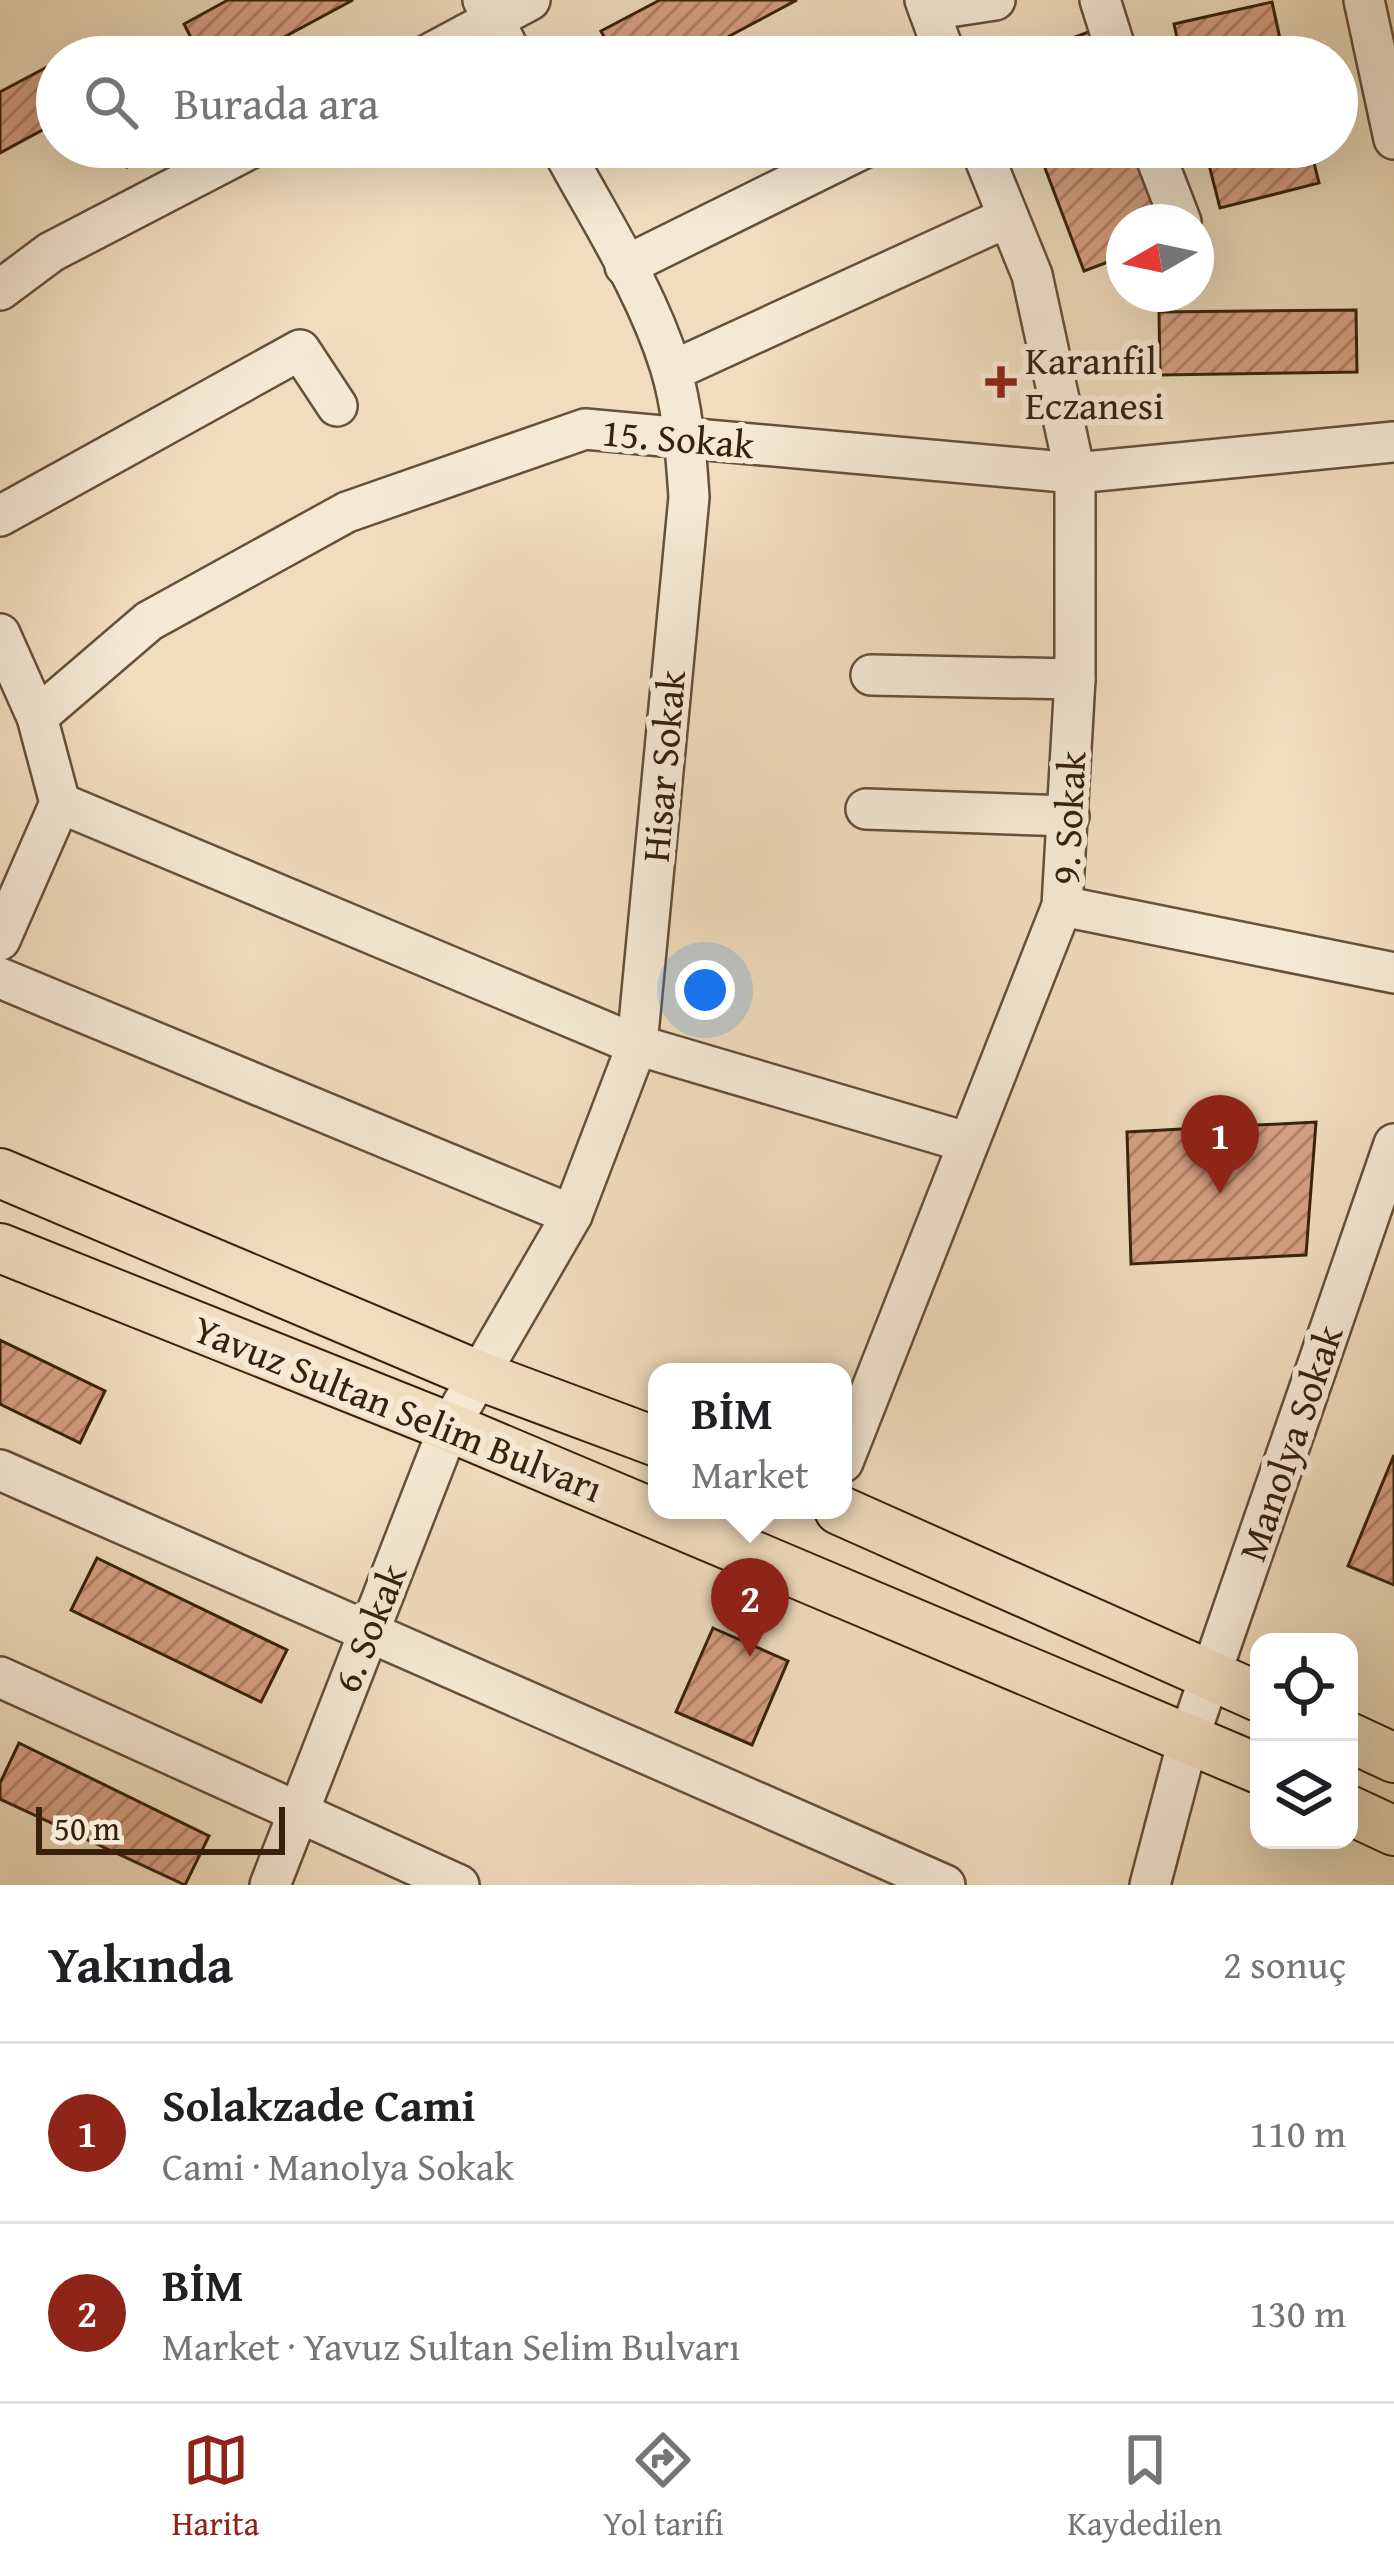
<!DOCTYPE html>
<html lang="tr">
<head>
<meta charset="utf-8">
<style>
	body { margin:0; font-family:"Gentium Book Plus",serif; background:#f2f2f2; color:#202124 }
	.controls { position:absolute; right:36px; bottom:36px; display:grid; overflow:hidden; border-radius:24px; box-shadow:0 12px 48px #0002 }
	.controls button { width:108px; height:108px; display:grid; place-items:center; padding:0; border:0; border-bottom:3px solid #e0e0e0; background:#fff; color:#202124; font:60px sans-serif }
	.compass { position:absolute; left:1106px; top:204px; width:108px; height:108px; border-radius:50%; background:#fff; box-shadow:0 12px 48px #0002; rotate:261deg }
	.scale { position:absolute; left:36px; bottom:30px; width:249px; box-sizing:border-box; padding-left:12px; border:6px solid #37210b; border-top:0; font-size:33px; line-height:42px; white-space:nowrap; color:#37210b; -webkit-text-stroke:9px #f5e9d5; paint-order:stroke }
	.you { position:absolute; left:705px; top:990px; width:42px; height:42px; margin:-30px; border:9px solid #fff; border-radius:50%; background:#1a73e8; box-shadow:0 0 0 18px #1a73e833 }
	.badge { display:grid; place-items:center; width:78px; height:78px; border-radius:50%; background:#8f2418; color:#fff; font-size:39px; font-weight:700 }
	.pin { position:absolute; translate:-50% -99px; filter:drop-shadow(0 3px 6px #0008) }
	.pin::after { content:''; position:absolute; top:63px; width:42px; height:36px; background:inherit; clip-path:polygon(0 0,100% 0,50% 100%) }
	.popup { position:absolute; left:648px; top:1363px; width:204px; height:156px; box-sizing:border-box; display:grid; place-content:center; border-radius:24px; background:#fff; filter:drop-shadow(0 3px 9px #0005); font-size:39px; white-space:nowrap; color:#757577 }
	.popup b { font-size:45px; color:#202124 }
	.popup::after { content:''; position:absolute; left:50%; top:100%; margin-left:-24px; border:24px solid transparent; border-top-color:#fff }
	.list { margin:0; padding:0; list-style:none }
	h2 { display:flex; justify-content:space-between; align-items:center; height:156px; margin:0; padding:0 48px; font-size:51px }
	h2 small { font-size:39px; font-weight:400; color:#757577 }
	.list li { display:grid; grid-template-columns:78px 1fr auto; gap:36px; align-items:center; box-sizing:border-box; height:180px; padding:0 48px; border-top:3px solid #e0e0e0 }
	.list b { display:block; font-size:45px; white-space:nowrap }
	.list p { margin:0; font-size:39px; white-space:nowrap; color:#757577 }
	.list em { font-size:39px; font-style:normal; color:#757577 }
	.icon { flex:none; width:66px; height:66px; fill:none; stroke:currentColor; stroke-width:2; stroke-linecap:round; stroke-linejoin:round }
	.map { position:relative; flex:none; width:1394px; height:1885px; overflow:hidden }
	.search { position:absolute; background:#fff; box-shadow:0 12px 48px #0002; left:36px; right:36px; top:36px; height:132px; display:flex; align-items:center; gap:30px; box-sizing:border-box; padding:0 42px; border-radius:66px; color:#757577; font-size:45px }
	.sheet { height:516px; background:#fff }
	nav { display:flex; justify-content:space-around; align-items:center; box-sizing:border-box; height:168px; border-top:3px solid #e0e0e0; background:#fff; font-size:33px; color:#757577 }
	nav a { display:grid; justify-items:center; gap:6px }
	nav .on { color:#8f2418 }
	.map>svg:first-child { display:block }
</style>
</head>
<body>
<div class="map">
<svg width="1394" height="1885" viewBox="0 0 1394 1885">
	<defs>
		<pattern id="building-hatch" width="6" height="6" patternUnits="userSpaceOnUse" patternTransform="scale(3)"><rect width="6" height="6" fill="#d8a084"/><path d="M-1 1l2-2M0 6l6-6M5 7l2-2" fill="none" stroke="#b0826a"/></pattern>
	</defs>
	<rect width="100%" height="100%" fill="#f0ddbe"/>
	<filter id="stains"><feTurbulence type="fractalNoise" baseFrequency=".00167" numOctaves="4"/><feColorMatrix values="0 0 0 0 .2 0 0 0 0 .09 0 0 0 0 .02 0 0 0 .5 -.17"/></filter>
	<radialGradient id="worn" r=".72"><stop offset=".6" stop-color="#630" stop-opacity="0"/><stop offset="1" stop-color="#630" stop-opacity=".3"/></radialGradient>
	<g fill="url(#building-hatch)" stroke="#37210b" stroke-width="3">
		<path d="M228,0H353L247,57H201L184,24Z"/>
		<path d="M660,0H797L690,57H615L601,31Z"/>
		<path d="M1272,2L1284,57H1181L1174,24Z"/>
		<path d="M1091,31L1101,57H1023Z"/>
		<path d="M161,38L171,57H124Z"/>
		<path d="M861,42L869,57H833Z"/>
		<path d="M49,66L57,81V122L0,153V92Z"/>
		<path d="M117,147H166L127,167Z"/>
		<path d="M1037,147H1135L1163,222H1124V256L1084,271Z"/>
		<path d="M1229,147H1310L1319,183L1220,208L1206,153Z"/>
		<path d="M1356,310L1357,372L1160,375L1159,312Z"/>
		<path d="M1316,1122L1306,1255L1131,1264L1127,1132Z"/>
		<path d="M0,1340L105,1391L80,1443L0,1404Z"/>
		<path d="M1394,1455V1585L1348,1566Z"/>
		<path d="M97,1558L287,1650L261,1702L71,1610Z"/>
		<path d="M713,1628L788,1661L752,1745L676,1712Z"/>
		<path d="M19,1743L209,1836L185,1885L0,1799V1783Z"/>
	</g>
	<g fill="none" stroke-linecap="round" stroke-linejoin="round">
		<defs>
			<g id="minor">
				<path d="M483,0L513,57"/>
				<path d="M925,0L946,57"/>
				<path d="M1100,0L1118,57"/>
				<path d="M1364,0L1394,139"/>
				<path d="M929,10L995,0"/>
				<path d="M424,57L530,0"/>
				<path d="M1152,147L1181,222"/>
				<path d="M625,266L866,147"/>
				<path d="M0,290L51,252L253,147"/>
				<path d="M672,371L1008,217"/>
				<path d="M0,516L300,350L337,406"/>
				<path d="M0,634L37,717L60,803L0,940"/>
				<path d="M871,675L1075,679"/>
				<path d="M37,717L149,621L347,512L585,429L1075,473L1394,442"/>
				<path d="M60,803L637,1045L966,1142"/>
				<path d="M866,809L1069,816"/>
				<path d="M1062,906L1394,973"/>
				<path d="M0,978L572,1215"/>
				<path d="M843,1462L1062,906L1075,679V473L1032,275L980,147"/>
				<path d="M0,1470L945,1885"/>
				<path d="M0,1677L459,1885"/>
				<path d="M270,1885L449,1427L572,1215L637,1045L689,497C686,453 683,408 670,366C646,289 599,218 561,147"/>
				<path d="M1150,1885L1189,1737L1394,1144"/>
			</g>
			<g id="major">
				<path d="M0,1173L480,1376L657,1442"/>
				<path d="M0,1248L449,1427L1259,1769"/>
				<path d="M839,1510L1259,1697"/>
				<path d="M1349,1737L1394,1758"/>
				<path d="M1349,1810L1394,1831"/>
			</g>
		</defs>
		<use href="#minor" stroke="#655038" stroke-width="44"/>
		<use href="#major" stroke="#37210b" stroke-width="52"/>
		<use href="#minor" stroke="#f5e9d5" stroke-width="39"/>
		<use href="#major" stroke="#f0ddbe" stroke-width="48"/>
	</g>
	<path fill="#8f2418" stroke="#f5e9d5" stroke-width="4.5" d="M995 364h12v12h12v12h-12v12h-12v-12h-12v-12h12z"/>
	<g text-anchor="middle" stroke-width="12" stroke-linejoin="round" paint-order="stroke">
		<g font-size="39" fill="#37210b" stroke="#f5e9d5" text-anchor="start">
			<text x="1025" y="374">Karanfil<tspan x="1025" dy="45">Eczanesi</tspan></text>
		</g>
		<g font-size="39" fill="#37210b" stroke="#f5e9d5">
			<text transform="translate(678 438) rotate(5)" y="14">15. Sokak</text>
			<text transform="translate(663 766) rotate(-85)" y="14">Hisar Sokak</text>
			<text transform="translate(1068 818) rotate(-87)" y="14">9. Sokak</text>
			<text transform="translate(398 1408) rotate(22)" y="14">Yavuz Sultan Selim Bulvarı</text>
			<text transform="translate(1290 1443) rotate(-71)" y="14">Manolya Sokak</text>
			<text transform="translate(369 1628) rotate(-68)" y="14">6. Sokak</text>
		</g>
	</g>
	<rect width="100%" height="100%" filter="url(#stains)"/>
	<rect width="100%" height="100%" fill="url(#worn)"/>
</svg>
<div class="controls">
<button><svg class="icon" aria-label="locate" viewBox="0 0 24 24"><circle cx="12" cy="12" r="6"/><path d="M12 2v4M12 18v4M2 12h4M18 12h4"/></svg></button>
<button><svg class="icon" aria-label="layers" viewBox="0 0 24 24"><path d="M12 4l9 5-9 5-9-5zM3 14l9 5 9-5"/></svg></button>
</div>
<svg class="compass" viewBox="-18 -18 36 36"><path d="M0-13l5 13h-10z" fill="#e53935"/><path d="M0 13l5-13h-10z" fill="#757577"/></svg>
<div class="scale">50 m</div>
<div class="you"></div>
<div class="pin badge" style="left:1220px;top:1194px">1</div>
<div class="pin badge" style="left:750px;top:1657px">2</div>
<div class="popup"><b>BİM</b>Market</div>
<div class="search"><svg class="icon" aria-label="search" viewBox="0 0 24 24"><circle cx="10" cy="10" r="6"/><path d="M15 15l6 6"/></svg>Burada ara</div>
</div>
<section class="sheet">
<h2>Yakında<small>2 sonuç</small></h2>
<ul class="list">
<li><span class="badge">1</span><div><b>Solakzade Cami</b><p>Cami · Manolya Sokak</p></div><em>110 m</em></li>
<li><span class="badge">2</span><div><b>BİM</b><p>Market · Yavuz Sultan Selim Bulvarı</p></div><em>130 m</em></li>
</ul>
</section>
<nav>
<a class="on"><svg class="icon" aria-label="map" viewBox="0 0 24 24"><path d="M3 6l6-2 6 2 6-2v14l-6 2-6-2-6 2zM9 4v14M15 6v14"/></svg>Harita</a>
<a><svg class="icon" aria-label="directions" viewBox="0 0 24 24"><path d="M12 3l9 9-9 9-9-9zM9 14v-3h6M13 9l2 2-2 2"/></svg>Yol tarifi</a>
<a><svg class="icon" aria-label="saved" viewBox="0 0 24 24"><path d="M7 4h10v16l-5-4-5 4z"/></svg>Kaydedilen</a>
</nav>
</body>
</html>
